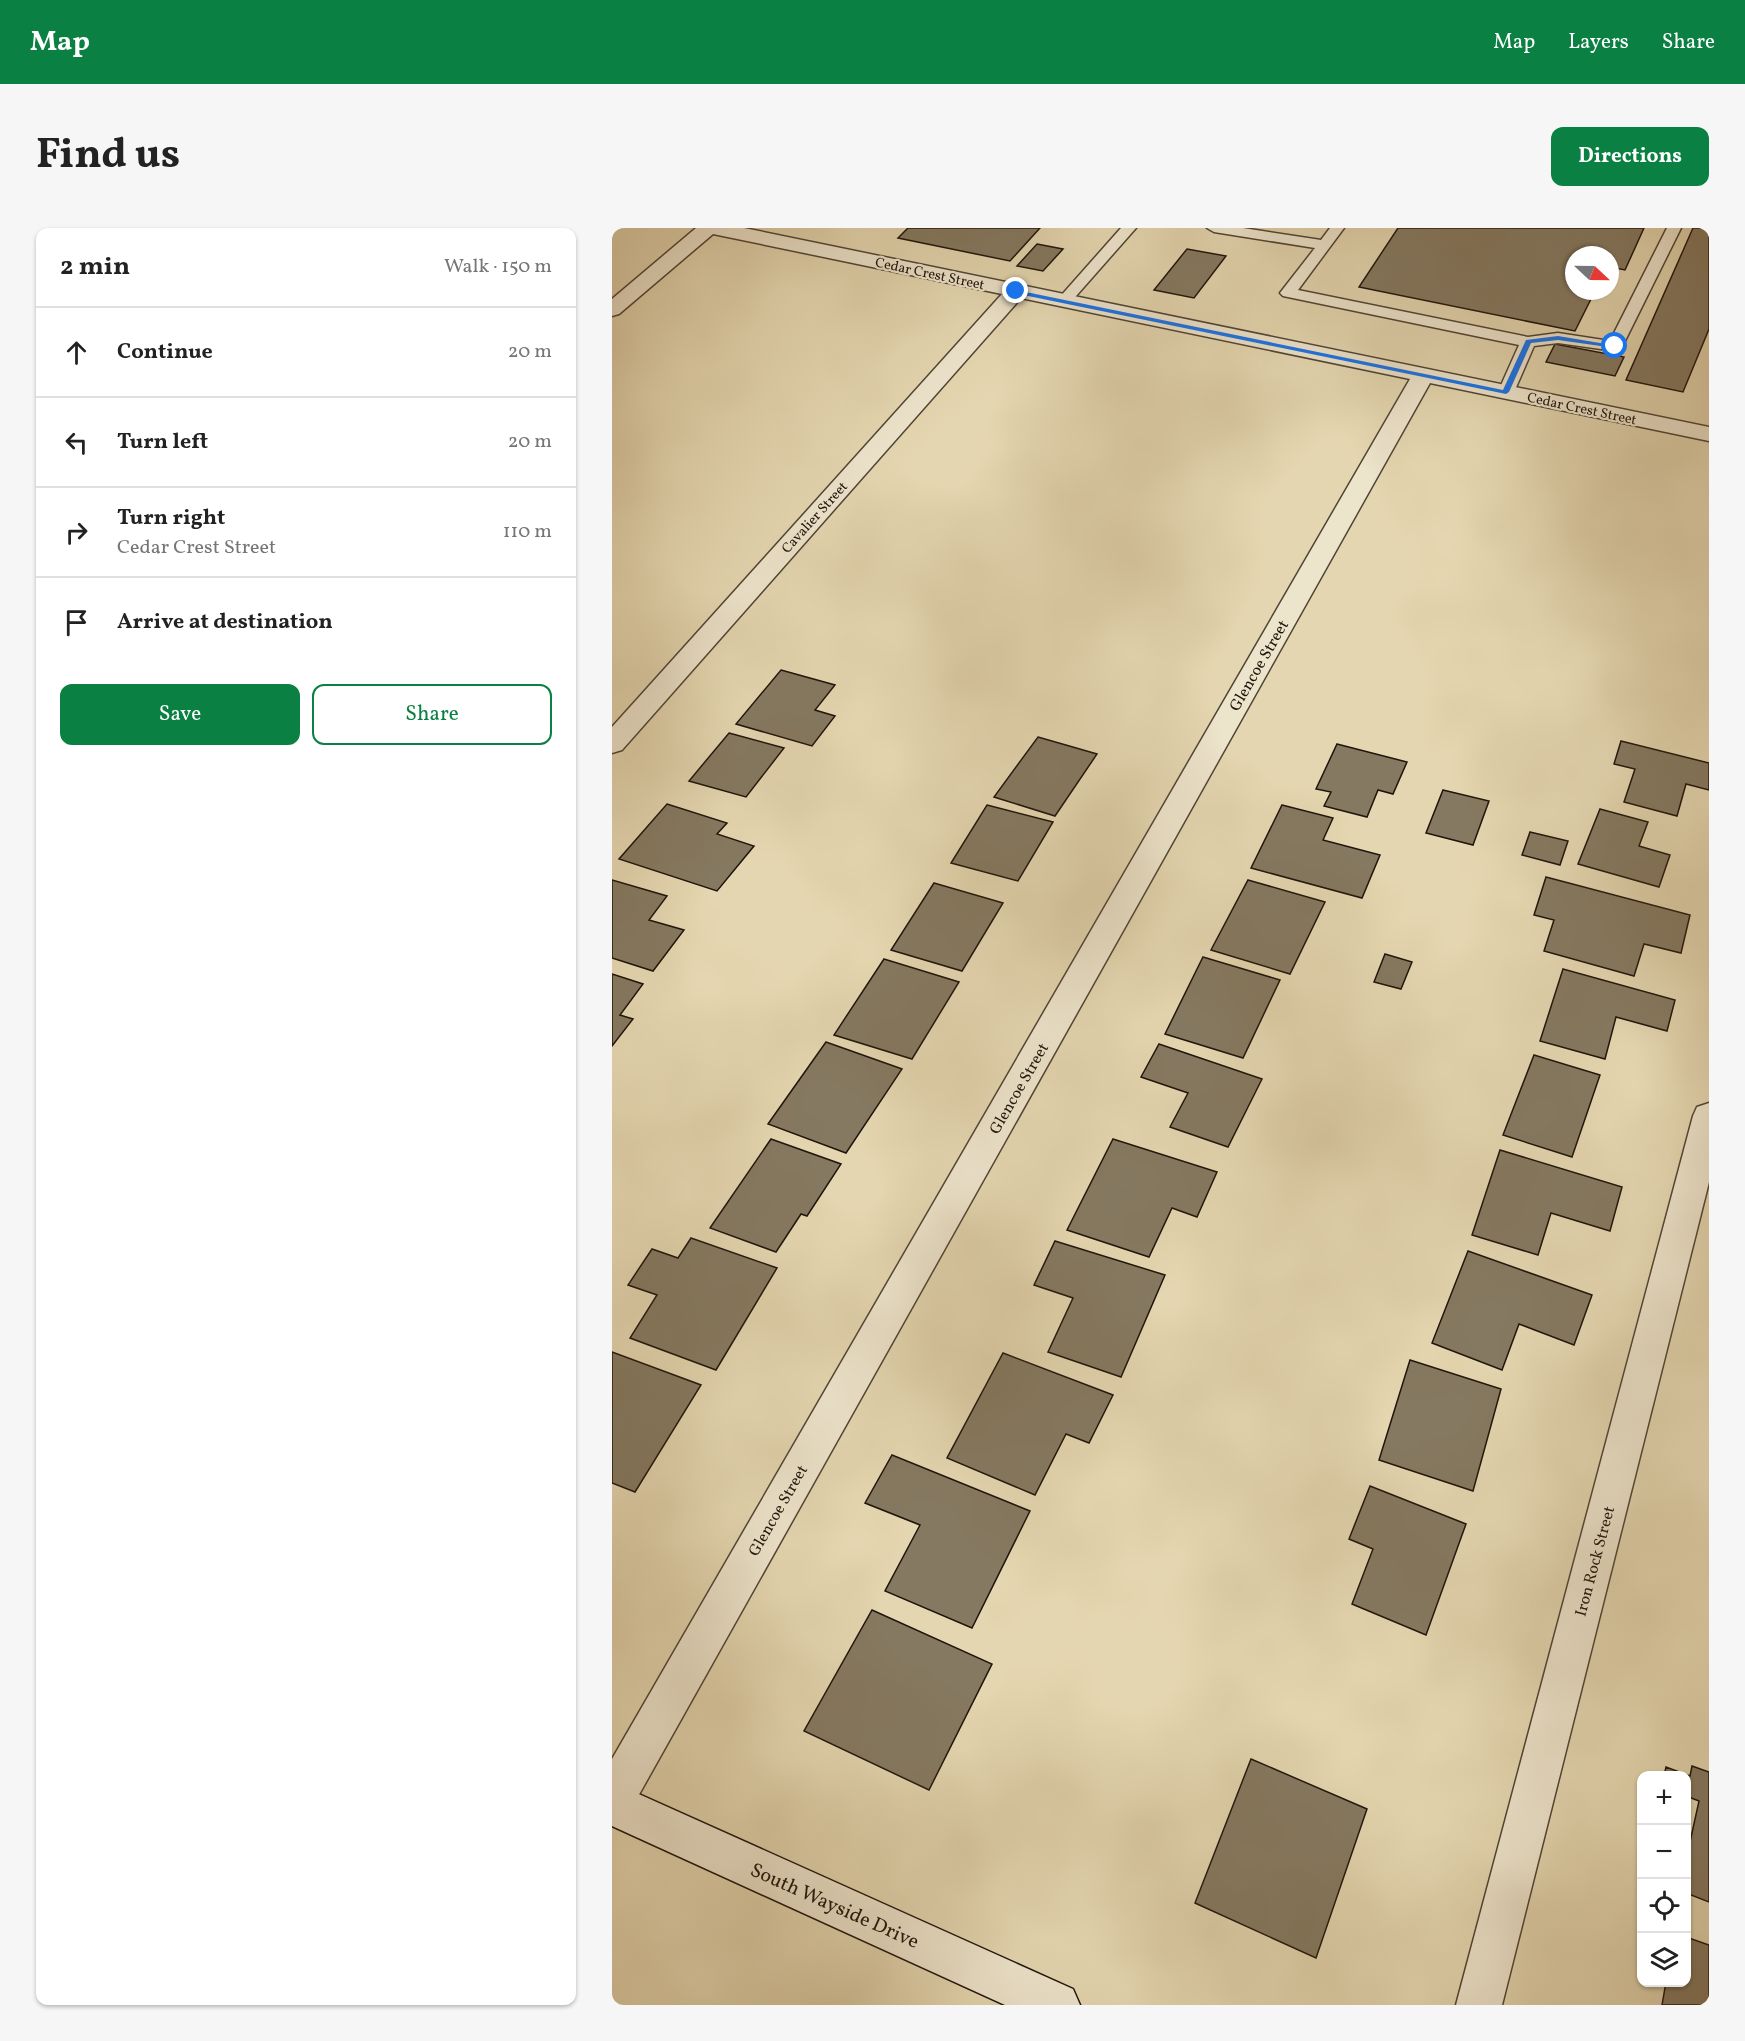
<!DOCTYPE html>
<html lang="en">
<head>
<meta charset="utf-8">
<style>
	body { margin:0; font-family:Vollkorn,serif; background:#f6f6f6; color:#222 }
	.controls { position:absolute; right:18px; bottom:18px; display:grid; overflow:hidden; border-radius:12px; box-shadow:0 2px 4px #0004 }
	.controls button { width:54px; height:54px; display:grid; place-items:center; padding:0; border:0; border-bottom:2px solid #e0e0e0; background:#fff; color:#222; font:30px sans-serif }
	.compass { position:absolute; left:953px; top:18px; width:54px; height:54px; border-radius:50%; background:#fff; box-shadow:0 2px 4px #0004; rotate:112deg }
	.stop { position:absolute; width:18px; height:18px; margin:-14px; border:4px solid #1a73e8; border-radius:50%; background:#fff }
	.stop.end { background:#1a73e8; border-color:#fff; box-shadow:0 2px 6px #0008 }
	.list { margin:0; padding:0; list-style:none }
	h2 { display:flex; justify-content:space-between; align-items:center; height:78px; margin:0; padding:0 24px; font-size:26px }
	h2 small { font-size:20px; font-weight:400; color:#767676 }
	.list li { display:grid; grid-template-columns:39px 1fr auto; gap:18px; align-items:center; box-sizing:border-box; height:90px; padding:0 24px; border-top:2px solid #e0e0e0 }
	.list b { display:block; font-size:22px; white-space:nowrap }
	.list p { margin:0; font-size:20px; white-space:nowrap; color:#767676 }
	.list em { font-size:20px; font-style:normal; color:#767676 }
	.actions { display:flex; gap:12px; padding:18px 24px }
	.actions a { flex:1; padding:14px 0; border:2px solid #0b8043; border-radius:12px; text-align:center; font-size:21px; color:#0b8043 }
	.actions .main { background:#0b8043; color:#fff }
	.icon { flex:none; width:33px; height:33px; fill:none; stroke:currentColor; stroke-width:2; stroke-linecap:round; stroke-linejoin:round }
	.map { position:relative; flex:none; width:1097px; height:1777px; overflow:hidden; border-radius:12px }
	header { display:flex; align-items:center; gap:36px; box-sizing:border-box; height:84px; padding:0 30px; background:#0b8043; color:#fff }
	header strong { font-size:28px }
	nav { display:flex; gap:33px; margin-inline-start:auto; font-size:21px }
	.intro { display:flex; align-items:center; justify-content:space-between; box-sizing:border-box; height:144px; padding:0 36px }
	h1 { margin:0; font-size:42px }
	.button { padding:15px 27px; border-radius:12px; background:#0b8043; color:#fff; font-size:21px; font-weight:700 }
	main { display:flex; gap:36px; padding:0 36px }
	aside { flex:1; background:#fff; border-radius:12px; box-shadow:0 2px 4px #0004 }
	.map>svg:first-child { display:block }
</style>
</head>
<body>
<header>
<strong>Map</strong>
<nav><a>Map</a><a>Layers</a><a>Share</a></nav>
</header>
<div class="intro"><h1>Find us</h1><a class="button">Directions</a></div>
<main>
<aside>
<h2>2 min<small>Walk · 150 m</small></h2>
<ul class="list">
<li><svg class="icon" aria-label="ahead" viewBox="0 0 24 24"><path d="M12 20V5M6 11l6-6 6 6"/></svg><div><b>Continue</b></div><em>20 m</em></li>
<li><svg class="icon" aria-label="left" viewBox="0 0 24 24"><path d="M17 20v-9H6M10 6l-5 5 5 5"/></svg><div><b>Turn left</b></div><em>20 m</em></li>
<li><svg class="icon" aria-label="right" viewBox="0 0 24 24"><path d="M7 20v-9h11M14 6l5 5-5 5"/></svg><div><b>Turn right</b><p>Cedar Crest Street</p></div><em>110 m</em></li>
<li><svg class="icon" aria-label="arrive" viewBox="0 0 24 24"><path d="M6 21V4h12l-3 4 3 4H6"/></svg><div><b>Arrive at destination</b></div></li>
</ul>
<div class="actions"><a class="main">Save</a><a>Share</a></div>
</aside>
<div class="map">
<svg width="1097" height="1777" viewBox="0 0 1097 1777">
	<rect width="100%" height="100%" fill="#e4d6b0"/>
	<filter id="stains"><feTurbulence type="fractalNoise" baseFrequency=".00333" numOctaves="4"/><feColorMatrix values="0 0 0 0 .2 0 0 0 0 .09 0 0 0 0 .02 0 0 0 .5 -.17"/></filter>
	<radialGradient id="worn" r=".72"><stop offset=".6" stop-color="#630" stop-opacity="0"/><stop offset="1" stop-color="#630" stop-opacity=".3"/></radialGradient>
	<g fill="#857961" stroke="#1f150c" stroke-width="1.5">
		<path d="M296,0H428L398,33L286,10Z"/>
		<path d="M786,0H1032L1013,42L998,39V27H962V63H983L963,103L747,59Z"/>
		<path d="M1081,0H1097V101L1071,164L1014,152Z"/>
		<path d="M425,16L451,21L431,43L405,38Z"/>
		<path d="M575,21L614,28L582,70L542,62Z"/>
		<path d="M943,116L1012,129L1003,148L934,134Z"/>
		<path d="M169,442L223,457L203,482L223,488L200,518L124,496Z"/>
		<path d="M117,505L172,520L134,569L77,553Z"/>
		<path d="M426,509L485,526L443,588L382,569Z"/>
		<path d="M1009,513L1097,535V562L1074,556L1065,588L1012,574L1023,541L1002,536Z"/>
		<path d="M725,516L795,534L781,566L766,562L755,589L712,578L719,564L704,561Z"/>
		<path d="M831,562L877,573L861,617L814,605Z"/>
		<path d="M55,576L115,595L105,606L142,618L105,663L7,631Z"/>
		<path d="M375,577L441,594L406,653L339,635Z"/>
		<path d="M670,577L721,590L711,612L768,627L750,670L639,640Z"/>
		<path d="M988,581L1036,594L1027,618L1058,627L1047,659L966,636Z"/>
		<path d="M918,604L956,613L948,637L910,627Z"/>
		<path d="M934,649L1078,687L1069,725L1032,716L1022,748L932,723L942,692L922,687Z"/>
		<path d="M0,652L55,668L37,692L72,702L41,743L0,730Z"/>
		<path d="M636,652L713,674L678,746L599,722Z"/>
		<path d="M322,655L391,675L350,743L279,722Z"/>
		<path d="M773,726L800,734L789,761L762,754Z"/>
		<path d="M591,729L668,752L631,830L553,806Z"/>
		<path d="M272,731L347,754L300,831L222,807Z"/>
		<path d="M951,741L1063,772L1055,803L1004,789L993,831L928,813Z"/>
		<path d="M0,746L31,756L8,787L21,791L0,818Z"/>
		<path d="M214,814L290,841L234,925L156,896Z"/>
		<path d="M547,816L650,851L616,919L558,899L576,865L529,849Z"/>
		<path d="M922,827L988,847L960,929L891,907Z"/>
		<path d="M159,911L229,936L195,988L189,986L164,1024L98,1000Z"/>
		<path d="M501,911L605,944L585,989L560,980L537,1029L455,1002Z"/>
		<path d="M888,922L1010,959L998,1003L939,985L926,1027L860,1007Z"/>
		<path d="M79,1010L165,1040L104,1142L18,1110L45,1067L16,1057L40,1021L66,1030Z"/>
		<path d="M443,1013L553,1047L509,1149L436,1124L461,1070L422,1057Z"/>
		<path d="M856,1023L980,1067L962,1117L907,1096L890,1142L820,1115Z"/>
		<path d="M0,1124L89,1157L23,1264L0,1255Z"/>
		<path d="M391,1125L501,1167L477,1215L454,1206L423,1267L335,1230Z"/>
		<path d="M798,1132L889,1161L861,1263L767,1232Z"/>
		<path d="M280,1227L418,1283L360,1400L273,1363L308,1297L253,1275Z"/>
		<path d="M758,1258L854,1296L814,1407L740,1376L761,1321L737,1311Z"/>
		<path d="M260,1382L380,1436L317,1562L192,1503Z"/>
		<path d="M639,1531L755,1581L704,1730L583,1675Z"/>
		<path d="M1080,1538L1097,1544V1674L1074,1665V1632L1087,1573L1074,1568V1548H1052L1054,1539L1078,1548Z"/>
		<path d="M1074,1709L1097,1717V1777H1050L1054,1754H1074Z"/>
	</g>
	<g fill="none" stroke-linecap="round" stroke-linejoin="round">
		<defs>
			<g id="service">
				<path d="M509,0H524L457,76H447L444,73L447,70Z"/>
				<path d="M595,0H631L709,12L718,0H732L686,62L916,109L946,105L998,113L1055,0H1069L1009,121L1003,123L946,115L922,118L902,164L894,169L886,164L907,117L671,68L668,65L703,20L602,4Z"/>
			</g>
			<g id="minor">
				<path d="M84,0H132L1097,199V213L818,155L15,1588L0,1595V1531L798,151L409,70L10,522L0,525V499L390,66L101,6L7,86L0,88V71Z"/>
				<path d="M1097,875V954L890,1777H844L1081,888L1085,879Z"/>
			</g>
			<path id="secondary" d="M0,1554L461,1761L468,1777H393L0,1598Z"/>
		</defs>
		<use href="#service" stroke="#504535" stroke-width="3"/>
		<use href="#minor" stroke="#504535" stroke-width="3"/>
		<use href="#secondary" stroke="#1f150c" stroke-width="3"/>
		<use href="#service" fill="#ede4cc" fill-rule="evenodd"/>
		<use href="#minor" fill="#ede4cc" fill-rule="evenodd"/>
		<use href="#secondary" fill="#ede4cc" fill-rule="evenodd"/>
	</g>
	<path fill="#1a73e8" d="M404,62L891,162L914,112L946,108L1006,118L1003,120L946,112L919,115L897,164L894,166L402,65Z"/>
	<g text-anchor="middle" stroke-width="4.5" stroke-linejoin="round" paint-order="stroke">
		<g font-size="14" fill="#1f150c" stroke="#ede4cc">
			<text transform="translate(318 45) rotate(12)" y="5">Cedar Crest Street</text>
			<text transform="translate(970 180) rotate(12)" y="5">Cedar Crest Street</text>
			<text transform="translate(202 289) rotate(-48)" y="5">Cavalier Street</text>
		</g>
		<g font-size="16" fill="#1f150c" stroke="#ede4cc">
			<text transform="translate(646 437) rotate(-60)" y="6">Glencoe Street</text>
			<text transform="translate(406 860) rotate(-60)" y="6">Glencoe Street</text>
			<text transform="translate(165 1282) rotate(-60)" y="6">Glencoe Street</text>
			<text transform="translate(982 1333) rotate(-75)" y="6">Iron Rock Street</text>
		</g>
		<g font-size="20" fill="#1f150c" stroke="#ede4cc">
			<text transform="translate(223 1677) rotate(24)" y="7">South Wayside Drive</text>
		</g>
	</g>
	<rect width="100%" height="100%" filter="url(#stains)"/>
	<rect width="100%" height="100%" fill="url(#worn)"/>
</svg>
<div class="controls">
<button>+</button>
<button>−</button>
<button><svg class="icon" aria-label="locate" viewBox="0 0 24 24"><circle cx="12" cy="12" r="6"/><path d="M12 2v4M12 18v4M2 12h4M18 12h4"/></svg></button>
<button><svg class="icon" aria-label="layers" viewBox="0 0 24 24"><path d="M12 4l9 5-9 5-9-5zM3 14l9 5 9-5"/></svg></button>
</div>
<svg class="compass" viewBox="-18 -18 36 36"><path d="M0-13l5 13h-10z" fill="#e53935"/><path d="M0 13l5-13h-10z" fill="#767676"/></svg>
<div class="stop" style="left:1003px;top:118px"></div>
<div class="stop end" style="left:404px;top:63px"></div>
</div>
</main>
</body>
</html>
